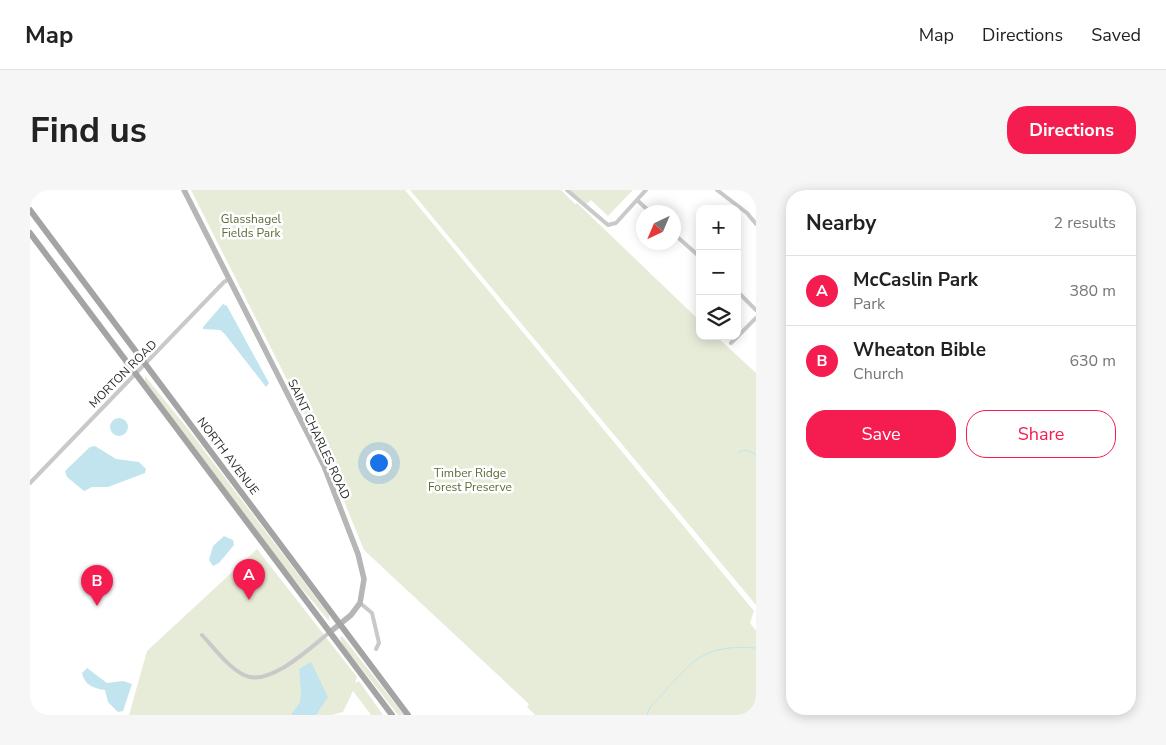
<!DOCTYPE html>
<html lang="en">
<head>
<meta charset="utf-8">
<style>
	body { margin:0; font-family:"Nunito Sans",sans-serif; background:#f6f6f6; color:#222 }
	.controls { position:absolute; right:15px; top:15px; display:grid; overflow:hidden; border-radius:10px; box-shadow:0 2px 12px #0003 }
	.controls button { width:45px; height:45px; display:grid; place-items:center; padding:0; border:0; border-bottom:1px solid #e0e0e0; background:#fff; color:#222; font:25px sans-serif }
	.compass { position:absolute; left:606px; top:15px; width:45px; height:45px; border-radius:50%; background:#fff; box-shadow:0 2px 12px #0003; rotate:224deg }
	.you { position:absolute; left:348px; top:272px; width:18px; height:18px; margin:-12px; border:4px solid #fff; border-radius:50%; background:#1a73e8; box-shadow:0 0 0 8px #1a73e833 }
	.badge { display:grid; place-items:center; width:32px; height:32px; border-radius:50%; background:#f51c50; color:#fff; font-size:16px; font-weight:700 }
	.pin { position:absolute; translate:-50% -41px; filter:drop-shadow(0 1px 2px #0008) }
	.pin::after { content:''; position:absolute; top:26px; width:18px; height:15px; background:inherit; clip-path:polygon(0 0,100% 0,50% 100%) }
	.list { margin:0; padding:0; list-style:none }
	h2 { display:flex; justify-content:space-between; align-items:center; height:65px; margin:0; padding:0 20px; font-size:21px }
	h2 small { font-size:16px; font-weight:400; color:#767676 }
	.list li { display:grid; grid-template-columns:32px 1fr auto; gap:15px; align-items:center; box-sizing:border-box; height:70px; padding:0 20px; border-top:1px solid #e0e0e0 }
	.list b { display:block; font-size:19px; white-space:nowrap }
	.list p { margin:0; font-size:16px; white-space:nowrap; color:#767676 }
	.list em { font-size:16px; font-style:normal; color:#767676 }
	.actions { display:flex; gap:10px; padding:15px 20px }
	.actions a { flex:1; padding:11px 0; border:1px solid #f51c50; border-radius:20px; text-align:center; font-size:18px; color:#f51c50 }
	.actions .main { background:#f51c50; color:#fff }
	.icon { flex:none; width:28px; height:28px; fill:none; stroke:currentColor; stroke-width:2; stroke-linecap:round; stroke-linejoin:round }
	.map { position:relative; flex:none; width:726px; height:525px; overflow:hidden; border-radius:20px }
	header { display:flex; align-items:center; gap:30px; box-sizing:border-box; height:70px; padding:0 25px; background:#fff; border-bottom:1px solid #e0e0e0 }
	header strong { font-size:24px }
	nav { display:flex; gap:28px; margin-inline-start:auto; font-size:18px }
	.intro { display:flex; align-items:center; justify-content:space-between; box-sizing:border-box; height:120px; padding:0 30px }
	h1 { margin:0; font-size:35px }
	.button { padding:12px 22px; border-radius:20px; background:#f51c50; color:#fff; font-size:18px; font-weight:700 }
	main { display:flex; gap:30px; padding:0 30px }
	aside { flex:1; background:#fff; border-radius:20px; box-shadow:0 2px 12px #0003 }
	.map>svg:first-child { display:block }
</style>
</head>
<body>
<header>
<strong>Map</strong>
<nav><a>Map</a><a>Directions</a><a>Saved</a></nav>
</header>
<div class="intro"><h1>Find us</h1><a class="button">Directions</a></div>
<main>
<div class="map">
<svg width="726" height="525" viewBox="0 0 726 525">
	<rect width="100%" height="100%" fill="#fff"/>
	<g fill="#e6ecd8">
		<path d="M161,0H375L724,421L720,433L726,441V525H505L497,517L499,514L334,360L296,267Z"/>
		<path d="M380,0H531L545,14L547,13L670,131V146H686L726,183V415Z"/>
		<path d="M540,0H603L578,26L561,10L556,14Z"/>
		<path d="M115,186L158,239L299,425V431L257,381L115,191Z"/>
		<path d="M227,359L327,487L325,493L329,491L353,525H341L323,501L313,522L302,525H99L117,461Z"/>
		<path d="M312,446L374,525H368L313,455L310,448Z"/>
	</g>
	<g fill="#c2e4ee">
		<path d="M193,114L197,116L239,193L236,197L194,143L190,140L173,139V137Z"/>
		<circle cx="89" cy="237" r="9"/>
		<path d="M65,256L86,269L109,272L116,279L115,283L78,297H62L54,301L37,287L35,281L60,257Z"/>
		<path d="M194,346L203,350L204,355L189,373L183,376L179,370L183,356Z"/>
		<path d="M281,472L298,507L286,525H261L270,512L271,501L269,479Z"/>
		<path d="M57,478L77,493L93,491L102,494L93,521L88,522L78,512L75,500C65,499 54,495 52,483Z"/>
	</g>
	<g fill="none" stroke-linecap="round" stroke-linejoin="round">
		<g stroke="#c2e4ee" stroke-width="1">
			<path d="M708,263C715,258 720,261 726,265"/>
			<path d="M617,525L620,517C659,478 665,453 726,458"/>
		</g>
		<g stroke="#c9c9c9" stroke-width="4">
			<path d="M537,0L578,35L586,33L616,0"/>
			<path d="M687,0L717,23L726,34"/>
			<path d="M607,10L620,22"/>
			<path d="M644,44L670,67"/>
			<path d="M707,101L726,120"/>
			<path d="M701,153L726,128"/>
			<path d="M0,293L194,92L199,89"/>
			<path d="M330,413L342,423L349,453L346,459"/>
			<path d="M172,445C184,458 198,477 214,485C239,498 281,457 300,442"/>
		</g>
		<g stroke="#b6b6b6" stroke-width="5.5">
			<path d="M154,0L294,276L328,364L334,389L330,413L321,425L300,442"/>
			<path d="M0,3L3,0"/>
		</g>
		<g stroke="#a4a4a4" stroke-width="6">
			<path d="M0,20L378,525"/>
			<path d="M0,43L362,525"/>
		</g>
	</g>
	<g text-anchor="middle" stroke-width="5" stroke-linejoin="round" paint-order="stroke">
		<g font-size="12" fill="#586c36" stroke="#fff">
			<text x="221" y="33">Glasshagel<tspan x="221" dy="14">Fields Park</tspan></text>
			<text x="440" y="287">Timber Ridge<tspan x="440" dy="14">Forest Preserve</tspan></text>
		</g>
		<g font-size="12" fill="#2c2c2c" stroke="#fff">
			<text transform="translate(93 184) rotate(-45)" y="4">MORTON ROAD</text>
			<text transform="translate(289 249) rotate(65)" y="4">SAINT CHARLES ROAD</text>
			<text transform="translate(198 266) rotate(53)" y="4">NORTH AVENUE</text>
		</g>
	</g>
</svg>
<div class="controls">
<button>+</button>
<button>−</button>
<button><svg class="icon" aria-label="layers" viewBox="0 0 24 24"><path d="M12 4l9 5-9 5-9-5zM3 14l9 5 9-5"/></svg></button>
</div>
<svg class="compass" viewBox="-18 -18 36 36"><path d="M0-13l5 13h-10z" fill="#e53935"/><path d="M0 13l5-13h-10z" fill="#767676"/></svg>
<div class="you"></div>
<div class="pin badge" style="left:219px;top:410px">A</div>
<div class="pin badge" style="left:67px;top:416px">B</div>
</div>
<aside>
<h2>Nearby<small>2 results</small></h2>
<ul class="list">
<li><span class="badge">A</span><div><b>McCaslin Park</b><p>Park</p></div><em>380 m</em></li>
<li><span class="badge">B</span><div><b>Wheaton Bible</b><p>Church</p></div><em>630 m</em></li>
</ul>
<div class="actions"><a class="main">Save</a><a>Share</a></div>
</aside>
</main>
</body>
</html>
